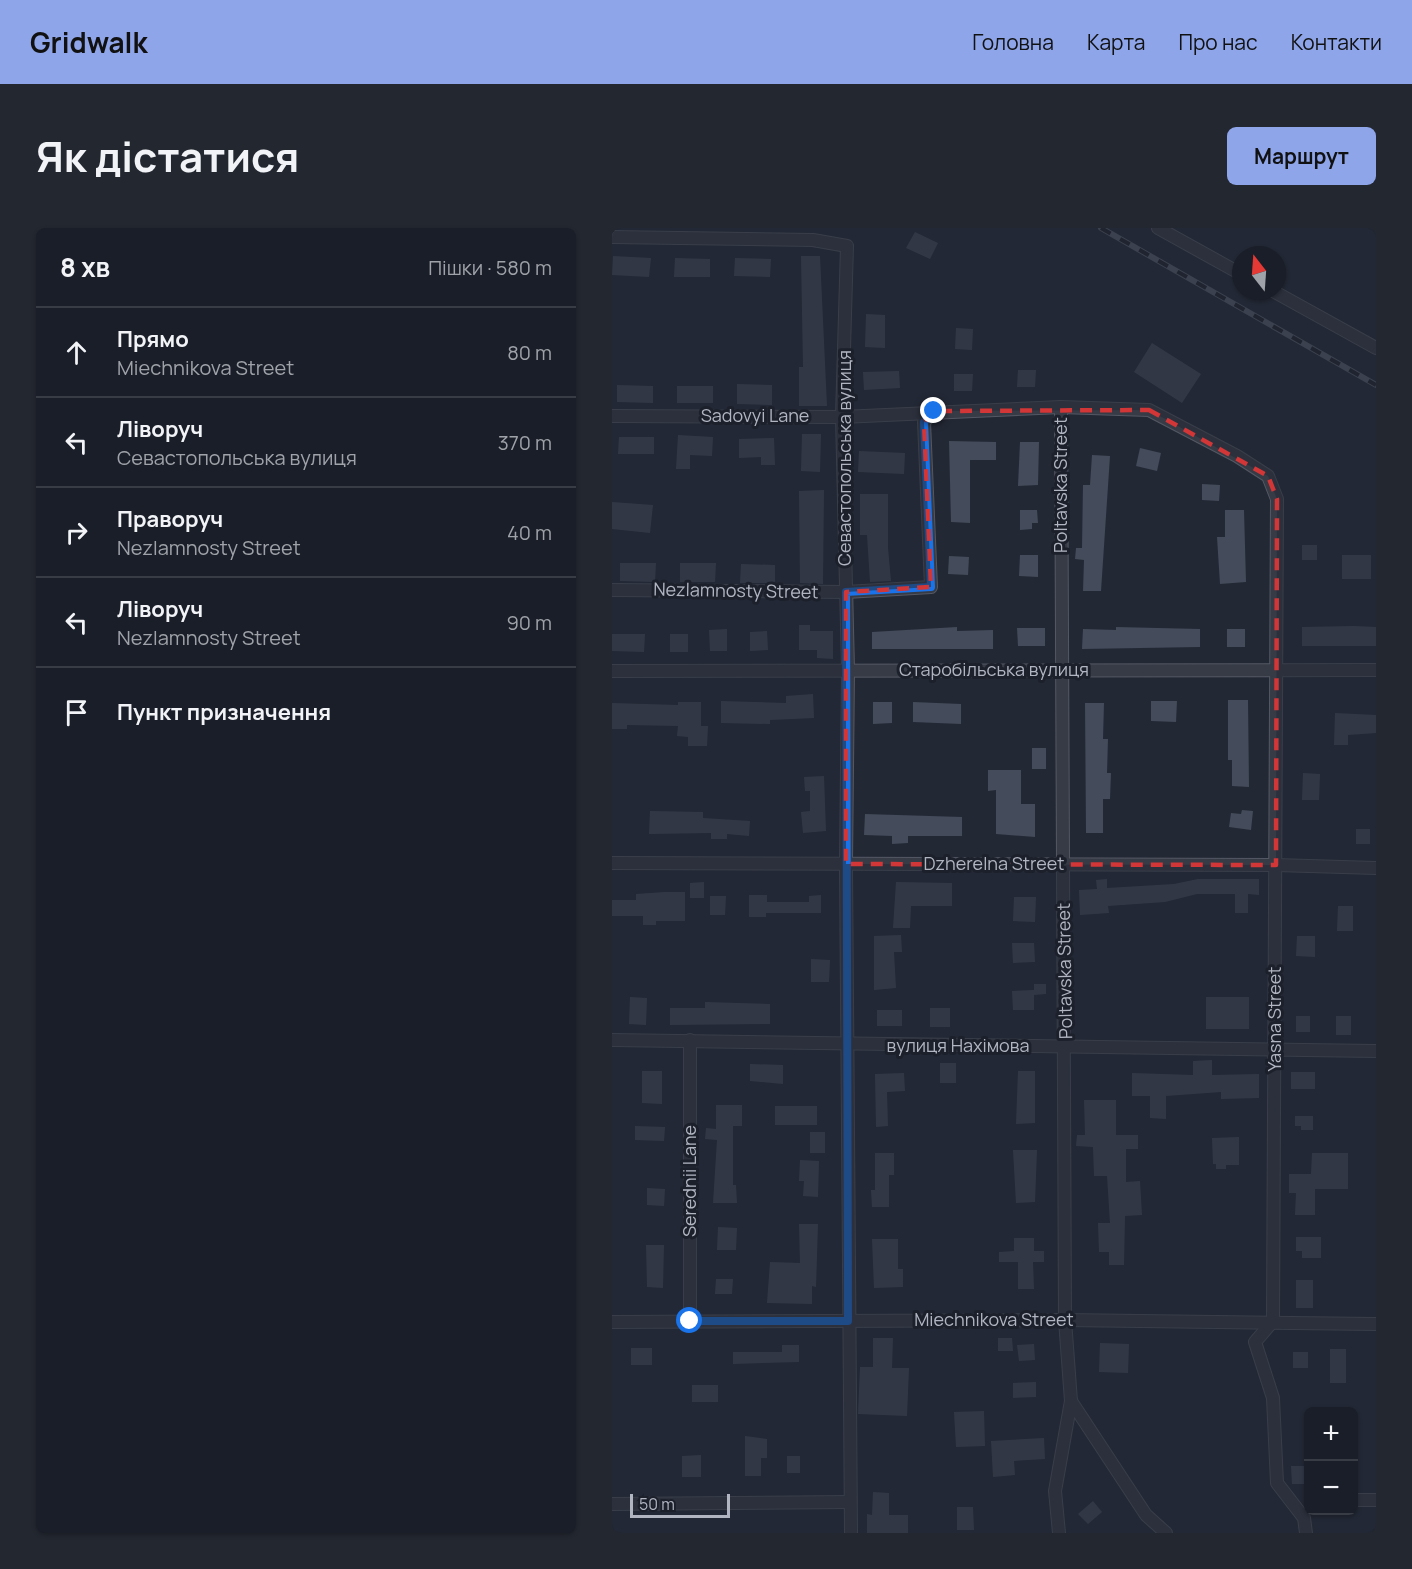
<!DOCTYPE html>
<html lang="uk">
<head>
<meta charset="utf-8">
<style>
	body { margin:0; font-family:Manrope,sans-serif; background:#232730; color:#f1f3f6 }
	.controls { position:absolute; right:18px; bottom:18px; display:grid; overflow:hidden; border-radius:9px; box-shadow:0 2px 4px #0004 }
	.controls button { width:54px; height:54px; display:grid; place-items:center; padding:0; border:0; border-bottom:2px solid #383c45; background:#1a1e28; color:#f1f3f6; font:30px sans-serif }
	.compass { position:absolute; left:620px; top:18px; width:54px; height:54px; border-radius:50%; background:#1a1e28; box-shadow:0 2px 4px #0004; rotate:343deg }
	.scale { position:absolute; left:18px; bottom:15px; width:100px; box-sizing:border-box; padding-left:6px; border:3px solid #b1b5c2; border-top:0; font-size:16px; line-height:21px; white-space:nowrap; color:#b1b5c2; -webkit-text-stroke:4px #1c202b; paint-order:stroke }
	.stop { position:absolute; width:18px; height:18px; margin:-14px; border:4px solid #1a73e8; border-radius:50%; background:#fff }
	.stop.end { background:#1a73e8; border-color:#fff; box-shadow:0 2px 6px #0008 }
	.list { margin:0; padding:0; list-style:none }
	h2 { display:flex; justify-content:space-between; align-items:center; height:78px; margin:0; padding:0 24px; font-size:26px }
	h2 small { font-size:20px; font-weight:400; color:#9fa2a8 }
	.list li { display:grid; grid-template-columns:39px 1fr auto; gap:18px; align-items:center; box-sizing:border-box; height:90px; padding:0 24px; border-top:2px solid #383c45 }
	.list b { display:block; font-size:22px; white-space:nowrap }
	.list p { margin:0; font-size:20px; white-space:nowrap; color:#9fa2a8 }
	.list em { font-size:20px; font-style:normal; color:#9fa2a8 }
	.icon { flex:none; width:33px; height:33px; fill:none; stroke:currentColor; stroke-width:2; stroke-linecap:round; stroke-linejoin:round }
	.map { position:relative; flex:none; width:764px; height:1305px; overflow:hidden; border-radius:9px }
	header { display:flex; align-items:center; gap:36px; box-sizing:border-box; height:84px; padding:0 30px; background:#8ea5ea; color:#111 }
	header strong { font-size:28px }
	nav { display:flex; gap:33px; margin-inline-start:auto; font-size:21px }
	.intro { display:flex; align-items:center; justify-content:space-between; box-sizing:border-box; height:144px; padding:0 36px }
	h1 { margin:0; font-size:42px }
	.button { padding:15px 27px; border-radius:9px; background:#8ea5ea; color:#111; font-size:21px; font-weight:700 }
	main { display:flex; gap:36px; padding:0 36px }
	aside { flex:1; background:#1a1e28; border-radius:9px; box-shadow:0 2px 4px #0004 }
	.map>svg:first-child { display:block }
</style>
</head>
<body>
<header>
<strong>Gridwalk</strong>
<nav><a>Головна</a><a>Карта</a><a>Про нас</a><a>Контакти</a></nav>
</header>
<div class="intro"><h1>Як дістатися</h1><a class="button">Маршрут</a></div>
<main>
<aside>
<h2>8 хв<small>Пішки · 580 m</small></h2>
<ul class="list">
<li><svg class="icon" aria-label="ahead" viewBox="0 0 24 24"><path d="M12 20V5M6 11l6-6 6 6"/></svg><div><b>Прямо</b><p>Miechnikova Street</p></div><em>80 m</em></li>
<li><svg class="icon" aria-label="left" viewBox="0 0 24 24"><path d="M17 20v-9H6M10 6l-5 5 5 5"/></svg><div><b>Ліворуч</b><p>Севастопольська вулиця</p></div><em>370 m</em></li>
<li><svg class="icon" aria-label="right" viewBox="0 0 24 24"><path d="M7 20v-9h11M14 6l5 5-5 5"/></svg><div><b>Праворуч</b><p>Nezlamnosty Street</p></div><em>40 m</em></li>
<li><svg class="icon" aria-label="left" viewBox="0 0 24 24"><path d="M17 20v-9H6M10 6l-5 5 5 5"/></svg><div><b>Ліворуч</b><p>Nezlamnosty Street</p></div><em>90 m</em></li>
<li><svg class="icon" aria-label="arrive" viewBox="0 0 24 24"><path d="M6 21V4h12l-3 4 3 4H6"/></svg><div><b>Пункт призначення</b></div></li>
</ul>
</aside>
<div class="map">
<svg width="764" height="1305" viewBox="0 0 764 1305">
	<rect width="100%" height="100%" fill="#232835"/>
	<g fill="#444b5a">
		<path d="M303,4L326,15L318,31L294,20Z"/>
		<path d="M1,28L39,30L37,49L0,47Z"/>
		<path d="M189,28H208L215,178H187V139H191Z"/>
		<path d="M63,30L98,31V49H62Z"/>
		<path d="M123,30L159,31L158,49L122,48Z"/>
		<path d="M254,86L273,87V120L253,119Z"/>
		<path d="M344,100L361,101L360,122L343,121Z"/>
		<path d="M540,115L589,146L570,175L522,144Z"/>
		<path d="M406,142H424L423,159H405Z"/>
		<path d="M287,143L288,160L252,162L251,144Z"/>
		<path d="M342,146H361L360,163H342Z"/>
		<path d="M125,156L160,157V177L125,176Z"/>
		<path d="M5,157L41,158V175L5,174Z"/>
		<rect x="65" y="158" width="36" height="17"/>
		<path d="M190,206H209L208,244L189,243Z"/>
		<path d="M66,207L101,209L100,228L78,227V241H64Z"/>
		<path d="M7,209H42V226H6Z"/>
		<path d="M162,210L163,237H149V229L127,230V211Z"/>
		<path d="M337,213L384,214V232H358V295L339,294Z"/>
		<path d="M408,214H427L426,257L406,258Z"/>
		<path d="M528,220L549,225L545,243L524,238Z"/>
		<path d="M247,223L293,225L292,246L246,244Z"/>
		<path d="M480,227L498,228L489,363H471L472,332L463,331L464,320H470L471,257H478Z"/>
		<path d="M590,256L608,257L607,273L590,272Z"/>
		<path d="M212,262L211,356L188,355L187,263Z"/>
		<path d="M248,266H276V320L279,353L258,354L255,307H248Z"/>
		<path d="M0,274L41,277L38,305L0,301Z"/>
		<path d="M408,282H425L426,295H420V301L408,302Z"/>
		<path d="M613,282H632L634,354L608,356L605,309H613Z"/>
		<rect x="690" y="317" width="15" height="15"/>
		<path d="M408,327H426V349L407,348Z"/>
		<rect x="730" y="327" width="29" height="24"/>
		<path d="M337,328L357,329L356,347L336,346Z"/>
		<path d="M8,335H44L43,354L8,353Z"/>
		<path d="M68,335H104L103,354H68Z"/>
		<path d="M129,336L163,337V355H128Z"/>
		<path d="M187,397H198V403H221V431L205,430V422H187Z"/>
		<path d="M742,398L764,399V418H690V399Z"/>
		<path d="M345,399V403L381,402V421H260V404Z"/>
		<path d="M504,399L588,401V419L470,421L471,401L504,402Z"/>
		<path d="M405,400H433V418H406Z"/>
		<path d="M115,401V423H98L97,402Z"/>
		<rect x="615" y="401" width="18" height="18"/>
		<path d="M155,403L156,422L138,423V404Z"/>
		<path d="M0,406H33L32,424L0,423Z"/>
		<rect x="58" y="406" width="18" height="18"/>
		<path d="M201,466L202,490L158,492V496L109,495V473L174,475V468Z"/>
		<path d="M616,472H636L637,559L620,558V532H616Z"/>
		<path d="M539,473H565L564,494L539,493Z"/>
		<path d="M66,474H89V498H96L95,518H76V509L65,508L66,498L15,497V501H0V475L66,477Z"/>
		<path d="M261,474H280V495L261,496Z"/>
		<path d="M301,474L349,476V496L301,494Z"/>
		<path d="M473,475H492L491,511H496L495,545H499L498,571H491V605H474Z"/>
		<path d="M723,485L764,487V505L736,507V517H722Z"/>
		<rect x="420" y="520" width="14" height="21"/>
		<path d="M376,542H409V576H423V609L384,606V562L376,563Z"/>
		<path d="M691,545L708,546L707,572H690Z"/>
		<path d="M212,548L214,603L191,605L189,584L198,583V563H193L192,549Z"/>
		<path d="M630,582L641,583L639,602L617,599L619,585L629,586Z"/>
		<path d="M38,583L91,584V590L138,593L137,608L115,606V611H99V605L37,606Z"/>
		<path d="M253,586L350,589V608H296V615L280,616V608L252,607Z"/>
		<rect x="744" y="601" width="14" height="15"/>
		<path d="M495,651V660L562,656L586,651H647V667L636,666V685H623V666H585L553,674L496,678L497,685L468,687L467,662L485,661L484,652Z"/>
		<path d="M92,654V670H78V655Z"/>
		<path d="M284,654L340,655V678H299L298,700H281Z"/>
		<path d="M53,664H73V693H44V697H31V688H0V672H24V666Z"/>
		<path d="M137,667H155V674H197V668L209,667V685H154V689H137Z"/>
		<path d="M98,668H114L113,687H98Z"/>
		<path d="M402,669H424L423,694L401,693Z"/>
		<path d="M726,678H741V703H725Z"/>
		<path d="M289,707L290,724H282L284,760L262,762V708Z"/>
		<path d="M685,708H703V729L684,728Z"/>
		<path d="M400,715H422L423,734L401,735Z"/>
		<path d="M199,731L218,732L217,754H199Z"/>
		<path d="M422,756H434V766L422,767V782H401L400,763L422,762Z"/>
		<path d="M18,769L35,770L34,797L17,796Z"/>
		<rect x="594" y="769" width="43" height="32"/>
		<path d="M93,774L158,776V796L58,797V780H93Z"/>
		<rect x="318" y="780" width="20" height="19"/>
		<rect x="265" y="782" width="25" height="16"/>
		<rect x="684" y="788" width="14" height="16"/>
		<rect x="724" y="788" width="15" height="19"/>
		<path d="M600,832V847L647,846V870L609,871V864L554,868V891L538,890V868H520V845L581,847V833Z"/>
		<rect x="328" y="835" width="16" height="20"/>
		<path d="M138,836L171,837V856L138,853Z"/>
		<path d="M30,843H50V876L30,875Z"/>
		<path d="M406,843H423V895L404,896Z"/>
		<rect x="679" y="844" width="24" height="17"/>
		<path d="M292,845L293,863L275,864L276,898L264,899L263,846Z"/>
		<path d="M472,872H504V907H526V921H514V954L528,953L530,987L513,988L512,1037H497V1024H487L486,995H498L495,948H482L481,919L464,918L465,907H473Z"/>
		<path d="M104,877H130V898H121V957H124L125,975H101L105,912L93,911L94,900L104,901Z"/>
		<rect x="163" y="878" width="42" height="19"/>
		<path d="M683,888H701V902H689V898H683Z"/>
		<path d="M23,898L53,899L52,913L23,912Z"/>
		<rect x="198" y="904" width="15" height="21"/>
		<path d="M627,909V937H614V941H604V936H601L600,910Z"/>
		<path d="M401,922H425L423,974L404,975Z"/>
		<path d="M263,925H282V947H277V979H260L259,962H263Z"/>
		<path d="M700,925H736V961H703V987H683L684,965H677V946H699Z"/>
		<path d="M188,932L207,933L206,969L191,968L192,953H187Z"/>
		<path d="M35,960L53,961L52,978L35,977Z"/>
		<path d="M187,996H206L204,1059L200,1058V1076L155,1075L158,1034L188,1035Z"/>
		<path d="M106,999L125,1000L124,1022H105Z"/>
		<path d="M684,1009H709V1030H690V1023H684Z"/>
		<path d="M402,1010H422V1023H432V1034H421L422,1061H406V1034H387V1024L402,1023Z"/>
		<path d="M260,1011H286V1041H291V1059L262,1060Z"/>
		<path d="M34,1017H52L51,1060L35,1059Z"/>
		<path d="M104,1051H121L120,1066H103Z"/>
		<rect x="684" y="1052" width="17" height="28"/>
		<path d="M261,1110H281L280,1140H297L295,1188L246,1186L248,1139H261Z"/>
		<path d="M386,1110H400L401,1123H386Z"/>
		<path d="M488,1115L517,1116L516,1145L487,1144Z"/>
		<path d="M422,1116L423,1132L407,1133L405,1117Z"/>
		<path d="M170,1117H187V1134L121,1136V1124H170Z"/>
		<rect x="19" y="1120" width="21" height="17"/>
		<rect x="718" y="1121" width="16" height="34"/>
		<rect x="681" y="1124" width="15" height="16"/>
		<path d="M424,1154V1169L401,1170V1155Z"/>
		<rect x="80" y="1157" width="26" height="17"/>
		<path d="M372,1183L373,1218L344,1219L342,1184Z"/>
		<path d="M133,1208L155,1211V1230H149V1248H133Z"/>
		<path d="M432,1210L433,1231L402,1233L403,1247L381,1249L379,1213Z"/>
		<path d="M89,1227V1249H70V1228Z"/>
		<rect x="175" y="1228" width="13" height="17"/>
		<path d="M679,1238H692L693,1256H680Z"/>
		<path d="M261,1264L277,1265V1287H296V1305H255V1286L260,1287Z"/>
		<path d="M481,1273L490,1284L476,1296L466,1286Z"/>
		<path d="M345,1279H361L362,1302H345Z"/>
	</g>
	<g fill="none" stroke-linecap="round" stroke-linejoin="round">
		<defs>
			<g id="minor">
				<path d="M546,0L629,46"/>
				<path d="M0,9L201,12L235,18L230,189L236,442L234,636L239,1305"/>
				<path d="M661,63L764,120"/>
				<path d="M0,188L230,189L449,179L537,182L625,228L656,248L665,271L661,1093L643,1114L661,1170L665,1255L692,1290L694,1305"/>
				<path d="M0,362L234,364L319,359L312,194L322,183"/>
				<path d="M0,443L764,442"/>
				<path d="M0,635L664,637L764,640"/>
				<path d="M0,812L764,823"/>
				<path d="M78,812V1093"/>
				<path d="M0,1094L453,1092L764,1096"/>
				<path d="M459,1173L534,1287L554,1305"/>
				<path d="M742,1272H764"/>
				<path d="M0,1276L238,1274"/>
				<path d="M447,1305L443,1263L459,1173L453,1092L449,179"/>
			</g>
		</defs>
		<use href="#minor" stroke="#545864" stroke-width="14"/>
		<use href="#minor" stroke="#363b46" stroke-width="12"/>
		<defs>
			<path id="rail" d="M489,0L764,157"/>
		</defs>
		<use href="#rail" stroke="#5a606f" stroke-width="6"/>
		<use href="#rail" stroke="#1c202b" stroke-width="4" stroke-dasharray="11" stroke-linecap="butt"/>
	</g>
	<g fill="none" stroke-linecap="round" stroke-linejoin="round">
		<path stroke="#1a73e8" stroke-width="8" d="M78,1093H236L234,364L319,359L312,194L322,183"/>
	</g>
	<path d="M0 0H764V1305H0ZM537,182L656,248L665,271L664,637L234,636V364L319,359L312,194L322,183Z" fill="#232835" fill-opacity=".55" fill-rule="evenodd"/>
	<path fill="none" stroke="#d23637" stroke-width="4.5" stroke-dasharray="12 8" stroke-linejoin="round" d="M537,182L656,248L665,271L664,637L234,636V364L319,359L312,194L322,183Z"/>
	<g text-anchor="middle" stroke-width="6" stroke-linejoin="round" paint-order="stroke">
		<g font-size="18" fill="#b1b5c2" stroke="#1c202b">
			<text x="143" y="194">Sadovyi Lane</text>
			<text transform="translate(233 230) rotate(-90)" y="6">Севастопольська вулиця</text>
			<text transform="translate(449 257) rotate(-90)" y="6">Poltavska Street</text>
			<text transform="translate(124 363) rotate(1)" y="6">Nezlamnosty Street</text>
			<text x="382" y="448">Старобільська вулиця</text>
			<text x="382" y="642">Dzherelna Street</text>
			<text transform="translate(453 743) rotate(-91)" y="6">Poltavska Street</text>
			<text transform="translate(663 791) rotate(-90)" y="6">Yasna Street</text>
			<text x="346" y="824">вулиця Нахімова</text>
			<text transform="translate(78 953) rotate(-90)" y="6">Serednii Lane</text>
			<text x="382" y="1098">Miechnikova Street</text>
		</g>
	</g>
</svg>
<div class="controls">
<button>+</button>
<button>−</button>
</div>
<svg class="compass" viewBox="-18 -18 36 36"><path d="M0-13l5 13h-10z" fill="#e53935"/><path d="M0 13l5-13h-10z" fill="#9fa2a8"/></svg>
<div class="scale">50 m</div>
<div class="stop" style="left:78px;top:1093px"></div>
<div class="stop end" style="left:322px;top:183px"></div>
</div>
</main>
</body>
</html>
